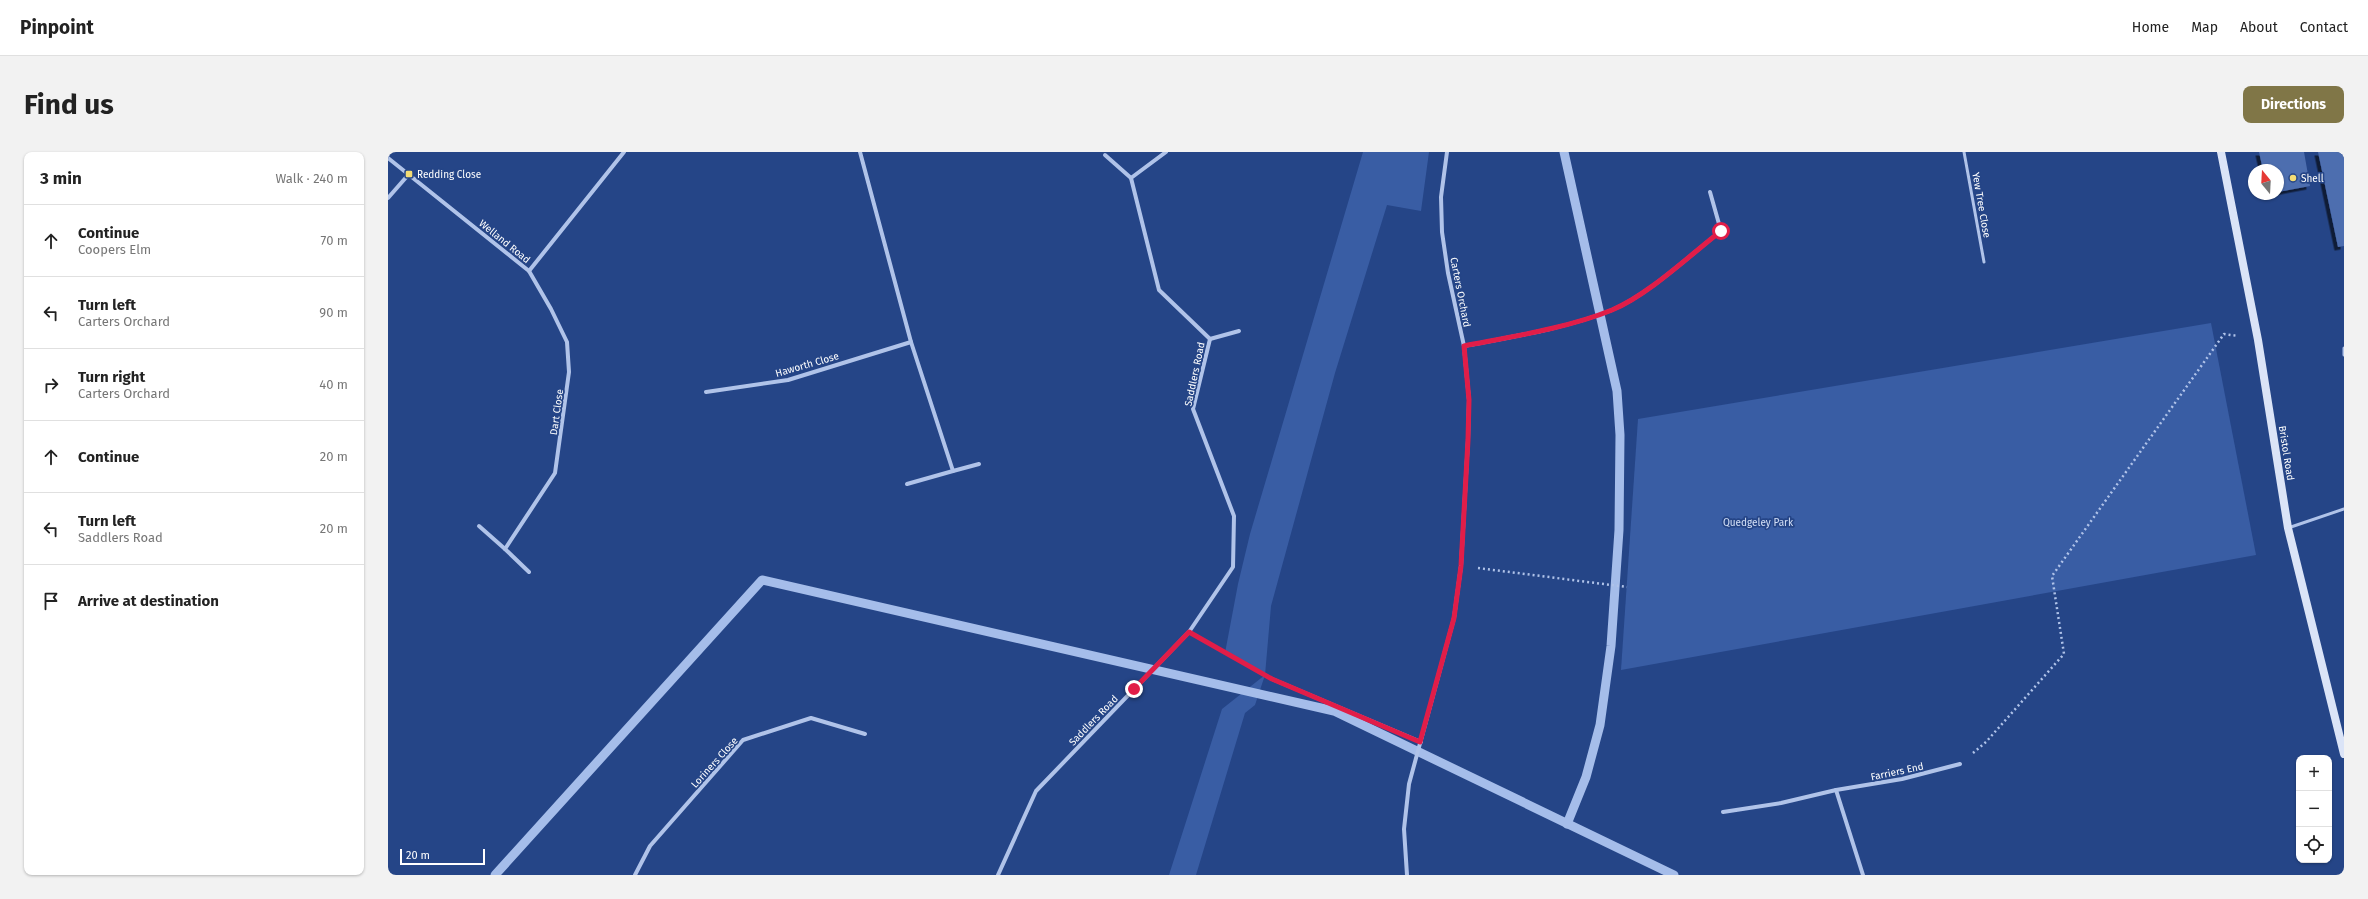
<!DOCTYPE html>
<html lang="en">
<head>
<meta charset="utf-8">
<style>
	body { margin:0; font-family:"Fira Sans",sans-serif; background:#f2f2f2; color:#222 }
	.controls { position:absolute; right:12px; bottom:12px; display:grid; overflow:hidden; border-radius:8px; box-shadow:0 1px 3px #0004 }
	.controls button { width:36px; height:36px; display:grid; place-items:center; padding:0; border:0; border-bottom:1px solid #e0e0e0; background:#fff; color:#222; font:20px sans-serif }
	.compass { position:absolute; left:1860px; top:12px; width:36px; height:36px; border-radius:50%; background:#fff; box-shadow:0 1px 3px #0004; rotate:342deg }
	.scale { position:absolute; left:12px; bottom:10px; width:85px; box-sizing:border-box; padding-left:4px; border:2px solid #fff; border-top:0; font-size:11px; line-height:14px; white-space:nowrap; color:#fff; -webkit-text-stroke:3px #254587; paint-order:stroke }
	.stop { position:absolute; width:12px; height:12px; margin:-9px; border:3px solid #e11d48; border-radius:50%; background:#fff }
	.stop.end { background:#e11d48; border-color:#fff; box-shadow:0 1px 4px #0008 }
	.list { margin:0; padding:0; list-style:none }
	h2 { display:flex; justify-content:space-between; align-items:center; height:52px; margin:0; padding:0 16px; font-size:17px }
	h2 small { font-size:13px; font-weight:400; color:#767676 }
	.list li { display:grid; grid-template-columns:26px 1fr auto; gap:12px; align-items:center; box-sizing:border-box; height:72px; padding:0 16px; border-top:1px solid #e0e0e0 }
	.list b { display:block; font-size:15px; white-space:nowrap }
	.list p { margin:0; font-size:13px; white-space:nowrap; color:#767676 }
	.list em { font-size:13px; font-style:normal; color:#767676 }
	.icon { flex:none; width:22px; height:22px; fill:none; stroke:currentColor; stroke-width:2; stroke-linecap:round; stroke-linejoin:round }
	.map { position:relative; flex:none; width:1956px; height:723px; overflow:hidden; border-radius:8px }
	header { display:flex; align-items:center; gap:24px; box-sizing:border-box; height:56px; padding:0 20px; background:#fff; border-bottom:1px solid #e0e0e0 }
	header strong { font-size:19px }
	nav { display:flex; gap:22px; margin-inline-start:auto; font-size:14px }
	.intro { display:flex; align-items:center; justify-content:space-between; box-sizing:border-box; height:96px; padding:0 24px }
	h1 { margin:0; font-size:28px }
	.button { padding:10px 18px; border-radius:8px; background:#807647; color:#fff; font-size:14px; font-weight:700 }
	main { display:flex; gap:24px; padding:0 24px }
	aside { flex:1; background:#fff; border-radius:8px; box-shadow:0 1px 3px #0004 }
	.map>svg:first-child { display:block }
</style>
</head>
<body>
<header>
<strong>Pinpoint</strong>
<nav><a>Home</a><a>Map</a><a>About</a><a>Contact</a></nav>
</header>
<div class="intro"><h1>Find us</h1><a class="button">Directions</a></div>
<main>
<aside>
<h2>3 min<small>Walk · 240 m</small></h2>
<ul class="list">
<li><svg class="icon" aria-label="ahead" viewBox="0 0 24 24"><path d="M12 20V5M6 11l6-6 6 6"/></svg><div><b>Continue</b><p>Coopers Elm</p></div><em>70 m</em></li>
<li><svg class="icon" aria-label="left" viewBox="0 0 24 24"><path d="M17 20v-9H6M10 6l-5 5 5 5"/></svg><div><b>Turn left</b><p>Carters Orchard</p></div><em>90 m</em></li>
<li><svg class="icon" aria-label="right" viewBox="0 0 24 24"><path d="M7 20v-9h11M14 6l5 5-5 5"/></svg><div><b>Turn right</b><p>Carters Orchard</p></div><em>40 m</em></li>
<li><svg class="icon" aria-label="ahead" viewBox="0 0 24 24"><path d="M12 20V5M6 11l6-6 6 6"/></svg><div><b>Continue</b></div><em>20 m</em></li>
<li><svg class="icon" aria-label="left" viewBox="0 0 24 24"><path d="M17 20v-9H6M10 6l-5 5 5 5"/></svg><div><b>Turn left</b><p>Saddlers Road</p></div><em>20 m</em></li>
<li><svg class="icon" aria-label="arrive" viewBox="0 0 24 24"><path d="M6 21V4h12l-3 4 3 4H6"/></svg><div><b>Arrive at destination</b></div></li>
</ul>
</aside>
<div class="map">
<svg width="1956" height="723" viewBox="0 0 1956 723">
	<defs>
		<filter id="shadow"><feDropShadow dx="-3.5" dy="3.5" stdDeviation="0" flood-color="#0009"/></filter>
	</defs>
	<rect width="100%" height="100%" fill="#254587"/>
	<g fill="#395da4">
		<path d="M975,0H1041L1033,59L999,53L947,221L883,454L877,523L867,553L857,561L808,723H781L834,557L877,523L837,501L850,432L862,382Z"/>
		<path d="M1823,171L1868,403L1233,518L1250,267Z"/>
	</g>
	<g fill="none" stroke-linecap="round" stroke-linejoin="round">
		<g stroke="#a5bdea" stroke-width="9">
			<path d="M1176,0L1229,239L1232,283L1231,378L1223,494L1212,573L1198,625L1179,672"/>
			<path d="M107,723L374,428L946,559L1286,723"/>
		</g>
	</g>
	<g fill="#4d6eaf" filter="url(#shadow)">
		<path d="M1871,0H1916L1922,34L1890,40V18H1875Z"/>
		<path d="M1930,0H1956V94L1950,95Z"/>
	</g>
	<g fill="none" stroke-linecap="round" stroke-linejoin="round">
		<g stroke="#b0c3e9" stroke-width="2.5" stroke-dasharray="2 3" stroke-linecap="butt">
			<path d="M1090,416L1239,435"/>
			<path d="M815,488L870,519"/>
			<path d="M1585,601L1598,590L1676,502L1664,424L1836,182L1850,184"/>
		</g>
		<g stroke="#b0c3e9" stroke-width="3">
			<path d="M1576,0L1596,110"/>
			<path d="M1956,196V203"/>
			<path d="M1900,376L1956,357"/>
		</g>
		<g stroke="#b0c3e9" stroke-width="4">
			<path d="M472,0L523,190L565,319L591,312"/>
			<path d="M717,3L743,26"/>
			<path d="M0,6L141,119L236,0"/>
			<path d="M0,46L21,22"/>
			<path d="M141,119L163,157L179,190L181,220L167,321L117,397L141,420"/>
			<path d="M822,187L851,179"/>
			<path d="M1076,194C1123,185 1180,176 1224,158C1260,143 1301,104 1333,79L1322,40"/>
			<path d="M318,240L400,228L523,190"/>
			<path d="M519,332L565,319"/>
			<path d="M91,374L117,397"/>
			<path d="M884,527L1033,590"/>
			<path d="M1448,638L1514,627L1572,612"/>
			<path d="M1335,660L1393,651L1448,638L1475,723"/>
			<path d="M247,723L262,694L355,588L423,566L477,582"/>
			<path d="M610,723L648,639L801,480L845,415L846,364L805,257L822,187L771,138L743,26L778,0"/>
			<path d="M1019,723L1016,677L1021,632L1066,466L1073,414L1080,288L1081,248L1076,194L1060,121L1054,80L1053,45L1059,0"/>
		</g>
		<path stroke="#dbe4f7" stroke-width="8" d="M1833,0L1870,188L1900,376L1956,602"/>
	</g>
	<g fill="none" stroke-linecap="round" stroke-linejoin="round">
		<path stroke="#e11d48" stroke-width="5" d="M746,537L801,480L884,527L1032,590L1066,466L1073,414L1080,288L1081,248L1076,194C1122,185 1180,176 1224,158C1260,143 1301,104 1333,79"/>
	</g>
	<g fill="#f3dc75" stroke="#254587" stroke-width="1.5">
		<rect x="17" y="18" width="8" height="8" rx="2"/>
		<circle cx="1905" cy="26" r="4"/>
	</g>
	<g text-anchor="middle" stroke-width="3.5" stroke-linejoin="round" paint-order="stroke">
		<g font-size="10" fill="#fff" stroke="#254587" text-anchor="start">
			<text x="29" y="26">Redding Close</text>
			<text x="1913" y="30">Shell</text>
		</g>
		<g font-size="10" fill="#fff" stroke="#254587">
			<text transform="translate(1594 53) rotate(80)" y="4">Yew Tree Close</text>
			<text transform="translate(117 89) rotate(39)" y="4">Welland Road</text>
			<text transform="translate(1073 140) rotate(79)" y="4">Carters Orchard</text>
			<text transform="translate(419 212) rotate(-16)" y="4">Haworth Close</text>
			<text transform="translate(806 222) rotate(-78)" y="4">Saddlers Road</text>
			<text transform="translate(168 260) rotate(-82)" y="4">Dart Close</text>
			<text transform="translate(1899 301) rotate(81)" y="4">Bristol Road</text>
			<text transform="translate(705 568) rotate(-46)" y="4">Saddlers Road</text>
			<text transform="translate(326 610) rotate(-48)" y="4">Loriners Close</text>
			<text transform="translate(1509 619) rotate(-12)" y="4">Farriers End</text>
		</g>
		<g font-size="10" fill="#d4e0f7" stroke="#254587">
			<text x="1370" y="374">Quedgeley Park</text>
		</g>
	</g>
</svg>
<div class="controls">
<button>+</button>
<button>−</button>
<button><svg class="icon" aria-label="locate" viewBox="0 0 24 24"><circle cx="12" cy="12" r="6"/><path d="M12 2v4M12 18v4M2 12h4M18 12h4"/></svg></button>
</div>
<svg class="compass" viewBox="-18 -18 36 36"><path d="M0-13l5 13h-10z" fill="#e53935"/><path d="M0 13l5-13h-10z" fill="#767676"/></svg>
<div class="scale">20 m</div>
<div class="stop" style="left:1333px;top:79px"></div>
<div class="stop end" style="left:746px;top:537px"></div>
</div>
</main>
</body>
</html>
